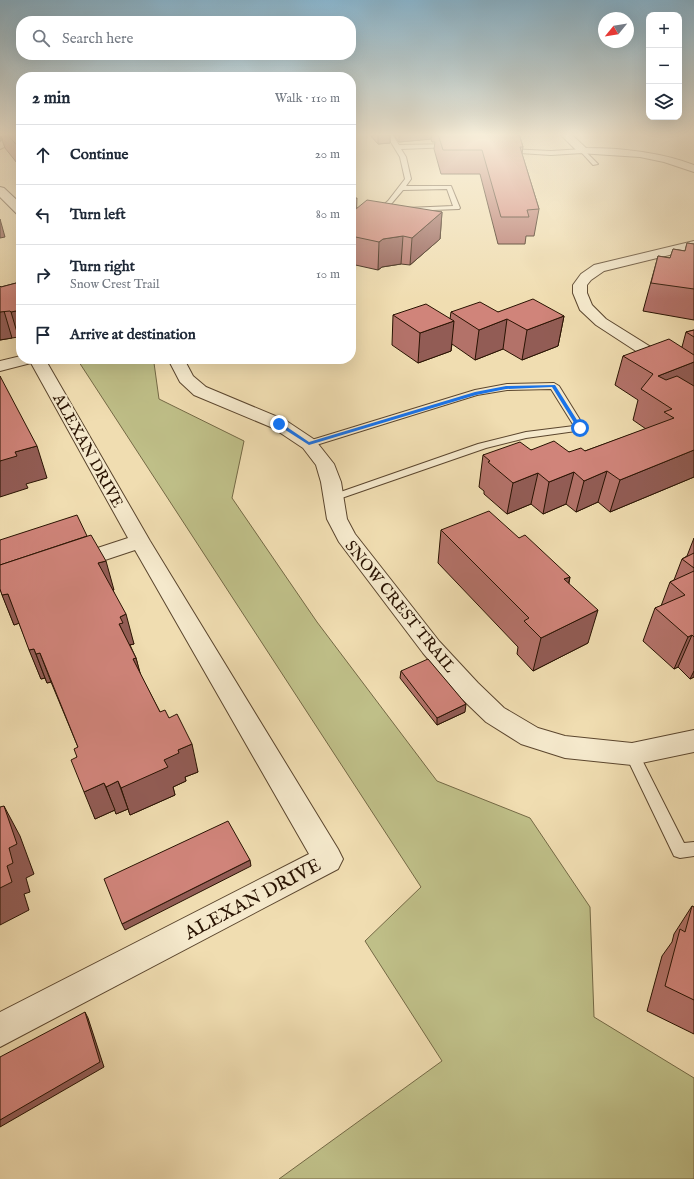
<!DOCTYPE html>
<html lang="en">
<head>
<meta charset="utf-8">
<style>
	body { margin:0; font-family:"IM FELL English",serif; background:#f2f2f3; color:#1f2937 }
	.controls { position:absolute; right:12px; top:12px; display:grid; overflow:hidden; border-radius:8px; box-shadow:0 4px 16px #0002 }
	.controls button { width:36px; height:36px; display:grid; place-items:center; padding:0; border:0; border-bottom:1px solid #e0e1e3; background:#fff; color:#1f2937; font:20px sans-serif }
	.compass { position:absolute; left:598px; top:12px; width:36px; height:36px; border-radius:50%; background:#fff; box-shadow:0 4px 16px #0002; rotate:240deg }
	.stop { position:absolute; width:12px; height:12px; margin:-9px; border:3px solid #1a73e8; border-radius:50%; background:#fff }
	.stop.end { background:#1a73e8; border-color:#fff; box-shadow:0 1px 4px #0008 }
	.list { margin:0; padding:0; list-style:none }
	h2 { display:flex; justify-content:space-between; align-items:center; height:52px; margin:0; padding:0 16px; font-size:17px }
	h2 small { font-size:13px; font-weight:400; color:#747a83 }
	.list li { display:grid; grid-template-columns:26px 1fr auto; gap:12px; align-items:center; box-sizing:border-box; height:60px; padding:0 16px; border-top:1px solid #e0e1e3 }
	.list b { display:block; font-size:15px; white-space:nowrap }
	.list p { margin:0; font-size:13px; white-space:nowrap; color:#747a83 }
	.list em { font-size:13px; font-style:normal; color:#747a83 }
	.icon { flex:none; width:22px; height:22px; fill:none; stroke:currentColor; stroke-width:2; stroke-linecap:round; stroke-linejoin:round }
	.map { position:relative; flex:none; width:694px; height:1179px; overflow:hidden }
	.search { position:absolute; background:#fff; box-shadow:0 4px 16px #0002; left:16px; top:16px; width:340px; height:44px; display:flex; align-items:center; gap:10px; box-sizing:border-box; padding:0 14px; border-radius:16px; color:#747a83; font-size:15px }
	.panel { position:absolute; background:#fff; box-shadow:0 4px 16px #0002; left:16px; top:72px; width:340px; height:292px; border-radius:16px }
	.map>svg:first-child { display:block }
</style>
</head>
<body>
<div class="map">
<svg width="694" height="1179" viewBox="0 0 694 1179">
	<rect width="100%" height="100%" fill="#f0ddb1"/>
	<filter id="stains"><feTurbulence type="fractalNoise" baseFrequency=".005" numOctaves="4"/><feColorMatrix values="0 0 0 0 .2 0 0 0 0 .09 0 0 0 0 .02 0 0 0 .5 -.17"/></filter>
	<radialGradient id="worn" r=".72"><stop offset=".6" stop-color="#630" stop-opacity="0"/><stop offset="1" stop-color="#630" stop-opacity=".3"/></radialGradient>
	<path fill="#bfbf88" stroke="#746945" d="M77,359H133L154,363L159,399L244,441L232,498L317,622L437,781L530,818L590,907L594,1017L694,1078V1179H279L442,1061L365,941L421,887Z"/>
	<g fill="none" stroke-linecap="round" stroke-linejoin="round">
		<defs>
			<g id="service">
				<path d="M386,134H392L399,145L453,144L454,145L451,147L401,149L406,157L411,179L406,186H451L460,208L459,209L405,211V209L407,208L453,206L447,189L403,190L392,203L378,215H374V213L388,201L405,179L400,157Z"/>
				<path d="M507,149L551,151L583,149L598,164L593,165L582,153L551,155L505,152L504,151Z"/>
				<path d="M554,383L559,386L585,428L583,430L526,438L486,448L333,501L329,500L328,498L329,496L478,444L526,432L574,426L551,389L507,390L477,395L313,446H305L304,444L305,442L475,390L507,384Z"/>
				<path d="M632,748L637,750L684,843L694,842V856L680,858L674,856L625,754L627,750Z"/>
			</g>
			<g id="minor">
				<path d="M14,134H21V139L0,149V142Z"/>
				<path d="M560,134H571L586,148C623,148 659,152 694,165V172L664,162L640,157L579,153Z"/>
				<path d="M0,187L4,188L21,204V215L17,214L0,197Z"/>
				<path d="M694,241V249L604,271L591,280L587,285V293L592,305L606,319L694,374V386L688,385L596,325L580,310L573,293V285L581,274L594,265Z"/>
				<path d="M21,356V359H45L150,541L338,849L343,859L338,869L0,1047V1012L309,854L135,550L75,570L67,568L64,563L67,558L128,538L31,363L0,371V361Z"/>
				<path d="M168,359H184L193,376L206,387L285,420L315,440L334,464L341,482L347,519L355,534L439,641L478,683L504,708L538,728L565,736L632,743L694,730V752L632,765L565,758L521,744L486,722L460,697L423,653L339,542L327,519L321,482L316,465L303,448L273,428L194,395L180,382Z"/>
			</g>
		</defs>
		<use href="#service" stroke="#5b462e" stroke-width="2"/>
		<use href="#minor" stroke="#5b462e" stroke-width="2"/>
		<use href="#service" fill="#f5e9cc" fill-rule="evenodd"/>
		<use href="#minor" fill="#f5e9cc" fill-rule="evenodd"/>
	</g>
	<g fill="#b37269" stroke="#291302">
		<path d="M0,134H21V168L5,148Z"/>
		<path d="M369,134H390V143L378,144Z"/>
		<path d="M393,134H519L523,147L522,154L539,209L534,236H526L525,244H498L480,174H441L434,149L435,142H432L431,139L399,142Z"/>
		<path d="M351,200L357,208L442,212L440,239L410,265L401,264L382,267L378,270L351,264Z"/>
		<path d="M687,243L694,244V320L643,311L658,256L670,258L673,249L685,251Z"/>
		<path d="M20,282L19,339L18,337L0,340L1,287Z"/>
		<path d="M451,312H498L564,316L558,346L522,360L503,349L475,360L452,344L451,351L418,363L392,345L393,315L450,319Z"/>
		<path d="M694,330V477L610,512L598,502L576,512L566,504L543,514L531,504L507,514L484,494V491L479,487L483,455L531,450L569,452L585,451L646,429L633,420L638,400L615,385L623,356L682,347L686,332Z"/>
		<path d="M239,359H283L239,363Z"/>
		<path d="M441,530L519,538L570,577L569,583L588,643L533,671L517,654L518,647L438,563Z"/>
		<path d="M694,538V677L690,679L678,667L674,669L643,641L655,608L661,606L670,582L674,580L682,559L687,556Z"/>
		<path d="M0,589L114,590H113L134,644L130,645L136,658L140,674L160,712L198,772L185,777L186,781L173,787L175,795L130,815L128,809L116,814L115,810L95,819L77,757L78,747L51,682L47,683L45,678L41,679L19,623L14,625Z"/>
		<path d="M401,671L465,712L437,725L400,678Z"/>
		<path d="M692,906L694,907V1034L647,1011L662,956L672,942L674,934Z"/>
	</g>
	<g fill="#925c55" stroke="#291302">
		<path d="M0,134H1L2,140L0,141Z"/>
		<path d="M378,134H390V143L378,144Z"/>
		<path d="M399,134H432L431,139L399,142Z"/>
		<path d="M357,198L356,225L351,229V203Z"/>
		<path d="M442,212L440,239L410,265L412,238Z"/>
		<path d="M0,219L5,237L0,238Z"/>
		<path d="M403,236L401,264L382,267L378,270L379,242L383,239Z"/>
		<path d="M21,310V339H19L11,312Z"/>
		<path d="M4,311L12,338L0,340V312Z"/>
		<path d="M564,316L558,346L522,360L527,330Z"/>
		<path d="M507,319L503,349L475,360L479,330Z"/>
		<path d="M454,321L451,351L418,363L420,333Z"/>
		<path d="M694,362V388L660,401L658,376Z"/>
		<path d="M37,446L47,478L26,484L28,488L0,497V461L15,452Z"/>
		<path d="M694,450V477L610,512L620,480Z"/>
		<path d="M607,471L598,502L576,512L584,481Z"/>
		<path d="M574,472L566,504L543,514L549,482Z"/>
		<path d="M538,473L531,504L507,514L513,483Z"/>
		<path d="M106,561L114,590L107,592L98,563Z"/>
		<path d="M570,577L562,609L564,579Z"/>
		<path d="M8,594L20,623L14,625L2,595Z"/>
		<path d="M598,610L588,643L533,671L541,638Z"/>
		<path d="M126,614L134,644L129,645L119,624L120,617Z"/>
		<path d="M692,635L678,667L674,669L688,637Z"/>
		<path d="M34,649L45,678L41,679L29,650Z"/>
		<path d="M40,653L51,682L47,683L36,654Z"/>
		<path d="M136,658L144,687L133,659Z"/>
		<path d="M694,671V677L690,679Z"/>
		<path d="M466,704L465,712L437,725V718Z"/>
		<path d="M192,744L198,772L185,777L186,781L173,787L175,795L130,815L121,788L164,760L178,750Z"/>
		<path d="M118,781L128,809L116,814L106,787Z"/>
		<path d="M104,783L115,810L95,819L84,792Z"/>
		<path d="M4,806L20,836L34,874L26,878L30,892L24,894L29,910L0,925V888L7,866L9,848Z"/>
		<path d="M250,860L251,866L125,930L122,924Z"/>
		<path d="M85,1012L88,1018L104,1067L0,1127V1120Z"/>
	</g>
	<g fill="#d0847a" stroke="#291302">
		<path d="M7,134H21V150Z"/>
		<path d="M438,134H519L523,147H520L539,209L527,210L529,217H501L482,150H443Z"/>
		<path d="M354,198H357L351,203V200Z"/>
		<path d="M367,200L442,212L412,238L403,236L383,239L379,242L351,236V210L356,209Z"/>
		<path d="M687,243L694,244V289L651,283L658,256L670,258L673,249L685,251Z"/>
		<path d="M20,282L21,284V310L11,312L10,311L0,312V286L1,287Z"/>
		<path d="M533,299L564,316L527,330L507,319L479,330L451,312L480,302L498,312Z"/>
		<path d="M426,304L454,321L420,333L393,315Z"/>
		<path d="M694,330V337L686,332Z"/>
		<path d="M669,339L694,355V362L658,376L666,380L677,376L694,386V450L620,480L607,471L584,481L574,472L549,482L538,473L513,483L488,462L490,461L483,455L520,442L531,450L554,441L569,452L581,448L585,451L674,418L664,412L672,409L641,389L653,374L623,356Z"/>
		<path d="M0,376L37,446L15,452L17,456L0,461Z"/>
		<path d="M489,511L519,538L525,535L570,577L564,579L598,610L541,638L524,621L529,618L441,530Z"/>
		<path d="M77,515L87,536L0,565V540Z"/>
		<path d="M91,535L106,561L98,563L126,614L120,617L123,623L119,624L136,658L133,659L160,712L165,710L169,718L177,714L192,744L178,750L179,753L164,760L168,767L121,788L118,781L106,787L104,783L84,792L71,760L77,757L74,749L78,747L40,653L36,654L34,649L29,650L8,594L2,595L0,589V565Z"/>
		<path d="M694,553V568L682,559Z"/>
		<path d="M694,571V637L692,635L688,637L655,608L685,595L670,582Z"/>
		<path d="M428,659L466,704L437,718L401,671Z"/>
		<path d="M4,806L17,844L9,848L13,863L7,866L12,882L0,888V807Z"/>
		<path d="M228,821L250,860L122,924L104,879Z"/>
		<path d="M692,906L694,907V1000L665,986L680,929L685,932Z"/>
		<path d="M85,1012L100,1062L0,1120V1057Z"/>
	</g>
	<linearGradient id="sky" x2="0" y2="1"><stop stop-color="#89b7d1"/><stop offset="0.45" stop-color="#f8f0dc"/><stop offset="1" stop-color="#f8f0dc" stop-opacity="0"/></linearGradient>
	<rect width="694" height="299" fill="url(#sky)"/>
	<path fill="#1a73e8" d="M555,385L582,428L581,429H578L552,387L506,389L476,395L309,445L276,424L281,423L309,442L475,392L506,386Z"/>
	<g text-anchor="middle" stroke-width="4" stroke-linejoin="round" paint-order="stroke">
		<g font-size="16" fill="#291302" stroke="#f5e9cc">
			<text transform="translate(89 450) rotate(61)" y="6">ALEXAN DRIVE</text>
			<text transform="translate(401 606) rotate(51)" y="6">SNOW CREST TRAIL</text>
		</g>
		<g font-size="19" fill="#291302" stroke="#f5e9cc">
			<text transform="translate(252 898) rotate(-28)" y="7">ALEXAN DRIVE</text>
		</g>
	</g>
	<rect width="100%" height="100%" filter="url(#stains)"/>
	<rect width="100%" height="100%" fill="url(#worn)"/>
</svg>
<div class="controls">
<button>+</button>
<button>−</button>
<button><svg class="icon" aria-label="layers" viewBox="0 0 24 24"><path d="M12 4l9 5-9 5-9-5zM3 14l9 5 9-5"/></svg></button>
</div>
<svg class="compass" viewBox="-18 -18 36 36"><path d="M0-13l5 13h-10z" fill="#e53935"/><path d="M0 13l5-13h-10z" fill="#747a83"/></svg>
<div class="stop" style="left:580px;top:428px"></div>
<div class="stop end" style="left:279px;top:424px"></div>
<div class="search"><svg class="icon" aria-label="search" viewBox="0 0 24 24"><circle cx="10" cy="10" r="6"/><path d="M15 15l6 6"/></svg>Search here</div>
<section class="panel">
<h2>2 min<small>Walk · 110 m</small></h2>
<ul class="list">
<li><svg class="icon" aria-label="ahead" viewBox="0 0 24 24"><path d="M12 20V5M6 11l6-6 6 6"/></svg><div><b>Continue</b></div><em>20 m</em></li>
<li><svg class="icon" aria-label="left" viewBox="0 0 24 24"><path d="M17 20v-9H6M10 6l-5 5 5 5"/></svg><div><b>Turn left</b></div><em>80 m</em></li>
<li><svg class="icon" aria-label="right" viewBox="0 0 24 24"><path d="M7 20v-9h11M14 6l5 5-5 5"/></svg><div><b>Turn right</b><p>Snow Crest Trail</p></div><em>10 m</em></li>
<li><svg class="icon" aria-label="arrive" viewBox="0 0 24 24"><path d="M6 21V4h12l-3 4 3 4H6"/></svg><div><b>Arrive at destination</b></div></li>
</ul>
</section>
</div>
</body>
</html>
